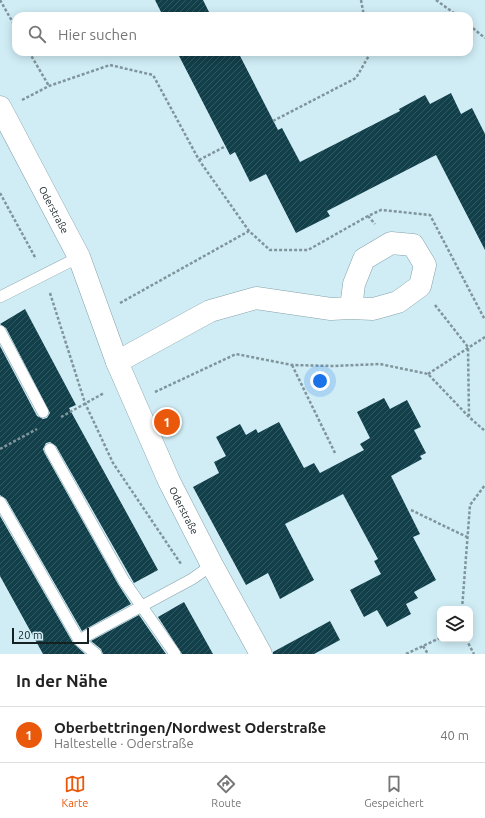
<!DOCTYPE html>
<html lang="de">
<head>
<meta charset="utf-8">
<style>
	body { margin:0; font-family:Ubuntu,sans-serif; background:#f6f6f6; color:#222 }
	.controls { position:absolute; right:12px; bottom:12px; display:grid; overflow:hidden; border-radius:8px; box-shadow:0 2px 10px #0003 }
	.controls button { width:36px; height:36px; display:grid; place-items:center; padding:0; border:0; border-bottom:1px solid #e0e0e0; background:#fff; color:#222; font:20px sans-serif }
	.scale { position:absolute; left:12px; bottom:10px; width:77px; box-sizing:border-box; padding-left:4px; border:2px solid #152023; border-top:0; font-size:11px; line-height:14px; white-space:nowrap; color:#152023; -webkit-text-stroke:3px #d0edf6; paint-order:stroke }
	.you { position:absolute; left:320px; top:381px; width:14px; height:14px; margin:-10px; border:3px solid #fff; border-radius:50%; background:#1a73e8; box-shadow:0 0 0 6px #1a73e833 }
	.badge { display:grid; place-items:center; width:26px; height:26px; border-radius:50%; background:#ea580c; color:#fff; font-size:13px; font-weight:700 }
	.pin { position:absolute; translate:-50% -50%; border:2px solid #fff; box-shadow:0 1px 4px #0006 }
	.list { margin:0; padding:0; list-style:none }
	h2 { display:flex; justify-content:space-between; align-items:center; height:52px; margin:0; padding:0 16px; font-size:17px }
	h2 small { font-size:13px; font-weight:400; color:#767676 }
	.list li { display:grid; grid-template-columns:26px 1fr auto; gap:12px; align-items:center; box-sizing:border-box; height:56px; padding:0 16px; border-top:1px solid #e0e0e0 }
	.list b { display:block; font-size:15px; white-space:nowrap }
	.list p { margin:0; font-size:13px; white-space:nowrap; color:#767676 }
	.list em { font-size:13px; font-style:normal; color:#767676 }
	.icon { flex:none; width:22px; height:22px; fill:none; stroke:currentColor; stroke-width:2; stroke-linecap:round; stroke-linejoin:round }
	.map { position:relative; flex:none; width:485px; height:654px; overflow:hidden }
	.search { position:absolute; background:#fff; box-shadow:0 2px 10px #0003; left:12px; right:12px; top:12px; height:44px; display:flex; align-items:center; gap:10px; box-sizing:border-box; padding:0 14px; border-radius:12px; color:#767676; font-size:15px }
	.sheet { height:108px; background:#fff }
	nav { display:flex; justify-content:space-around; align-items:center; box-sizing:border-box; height:56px; border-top:1px solid #e0e0e0; background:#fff; font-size:11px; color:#767676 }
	nav a { display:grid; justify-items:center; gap:2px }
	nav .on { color:#ea580c }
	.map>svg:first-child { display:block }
</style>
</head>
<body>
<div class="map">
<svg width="485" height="654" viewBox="0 0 485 654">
	<defs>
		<pattern id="building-hatch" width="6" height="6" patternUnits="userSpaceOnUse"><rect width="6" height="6" fill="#113f4a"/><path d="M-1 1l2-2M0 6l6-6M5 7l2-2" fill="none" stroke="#335861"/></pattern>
	</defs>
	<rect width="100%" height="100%" fill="#d0edf6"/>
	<g fill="url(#building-hatch)">
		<path d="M155,0H203L211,16H163Z"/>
		<path d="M177,52H238L278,130L282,128L300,162L400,111L399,109L425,95L430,104L451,93L461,114L472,108L485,134V250L436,155L327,211L330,216L296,233L266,174L250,182L235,152L230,155Z"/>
		<path d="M25,309L76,405L69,408L158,570L134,583L56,446L50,442L46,443L43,449L44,452L118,584L131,604L82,631L6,499L0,495V346L37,416L43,419L47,418L50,413L6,328L0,324Z"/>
		<path d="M384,398L390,409L407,400L421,427L414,430L426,453L420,456L422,459L391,476L420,534L413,537L436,580L414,592L418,598L406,604L411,614L387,627L377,610L364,617L350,590L381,574L374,561L378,559L343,494L285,524L314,580L280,599L268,573L246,585L193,487L219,473L214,462L226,456L216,437L240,424L246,435L256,429L258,433L279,422L304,468L314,463L320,473L364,450L360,444L370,438L357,412Z"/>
		<path d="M0,516L73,643L85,654H43L0,576Z"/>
		<path d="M184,602L213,654H182L158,617Z"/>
		<path d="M139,615L166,654H103L101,649L91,641Z"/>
		<path d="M330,621L340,640L314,654H273V652Z"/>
	</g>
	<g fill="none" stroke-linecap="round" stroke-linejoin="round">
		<defs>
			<g id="service">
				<path d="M0,297L79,257"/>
				<path d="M0,331L43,412"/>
				<path d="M50,449L124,581L175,654"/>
				<path d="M0,502L79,640L96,654"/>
				<path d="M79,640L192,579L212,565"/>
			</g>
			<g id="minor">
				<path id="s1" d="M0,107L79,257L117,362L169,481L212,565L261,654"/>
				<path d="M117,362L210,311L256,298L331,309L351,308L373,309L398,302L420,286L425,265L413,245L391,243L364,259L354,284L351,308"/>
			</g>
		</defs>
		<use href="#service" stroke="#86a2aa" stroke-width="12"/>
		<use href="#minor" stroke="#86a2aa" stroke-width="23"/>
		<g stroke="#80959b" stroke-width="2.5" stroke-dasharray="3 2" stroke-linecap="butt">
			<path d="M0,0L16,28"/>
			<path d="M361,0L364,16"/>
			<path d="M436,0L458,16"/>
			<path d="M469,25L485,38"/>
			<path d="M29,52L49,86"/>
			<path d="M22,100L49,86L110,65L153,75L199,160L249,231L270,250H308L368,216L381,210L430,215L485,320"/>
			<path d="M273,121L356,78L371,52"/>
			<path d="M199,160L226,146"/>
			<path d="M0,193L36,259"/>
			<path d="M368,216L375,224"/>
			<path d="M50,293L85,403L113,463L181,564"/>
			<path d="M120,303L249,231"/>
			<path d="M435,305L468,347L469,416"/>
			<path d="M292,365L335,453"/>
			<path d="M428,374L485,337"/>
			<path d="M155,392L236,354L292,365L334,366L380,364L428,374L469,417L485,431"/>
			<path d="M61,417L104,393"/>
			<path d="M0,449L37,429"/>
			<path d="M411,510L467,537"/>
			<path d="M462,609L470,505L485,485"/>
			<path d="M466,639L474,654"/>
			<path d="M423,646L428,654"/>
			<path d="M406,654L440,638"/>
		</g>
		<use href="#service" stroke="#fff" stroke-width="11"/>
		<use href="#minor" stroke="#fff" stroke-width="22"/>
	</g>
	<g text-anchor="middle" stroke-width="4" stroke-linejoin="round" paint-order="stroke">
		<g font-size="10" fill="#152023" stroke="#d0edf6">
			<text dy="4" stroke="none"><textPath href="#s1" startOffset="116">Oderstraße</textPath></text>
			<text dy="4" stroke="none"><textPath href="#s1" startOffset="444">Oderstraße</textPath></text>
		</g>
	</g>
</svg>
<div class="controls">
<button><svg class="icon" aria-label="layers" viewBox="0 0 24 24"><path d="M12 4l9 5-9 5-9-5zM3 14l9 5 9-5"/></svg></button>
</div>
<div class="scale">20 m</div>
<div class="you"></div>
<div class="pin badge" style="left:167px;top:422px">1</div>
<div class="search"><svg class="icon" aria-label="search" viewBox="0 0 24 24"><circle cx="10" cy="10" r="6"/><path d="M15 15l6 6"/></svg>Hier suchen</div>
</div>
<section class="sheet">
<h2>In der Nähe<small></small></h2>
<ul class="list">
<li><span class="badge">1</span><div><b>Oberbettringen/Nordwest Oderstraße</b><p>Haltestelle · Oderstraße</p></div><em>40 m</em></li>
</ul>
</section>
<nav>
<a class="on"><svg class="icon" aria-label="map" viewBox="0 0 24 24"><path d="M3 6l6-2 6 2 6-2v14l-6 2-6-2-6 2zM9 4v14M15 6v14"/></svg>Karte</a>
<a><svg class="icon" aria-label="directions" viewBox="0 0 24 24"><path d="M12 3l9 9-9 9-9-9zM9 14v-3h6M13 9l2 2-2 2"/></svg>Route</a>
<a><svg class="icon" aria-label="saved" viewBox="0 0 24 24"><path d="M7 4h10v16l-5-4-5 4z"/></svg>Gespeichert</a>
</nav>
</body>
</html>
